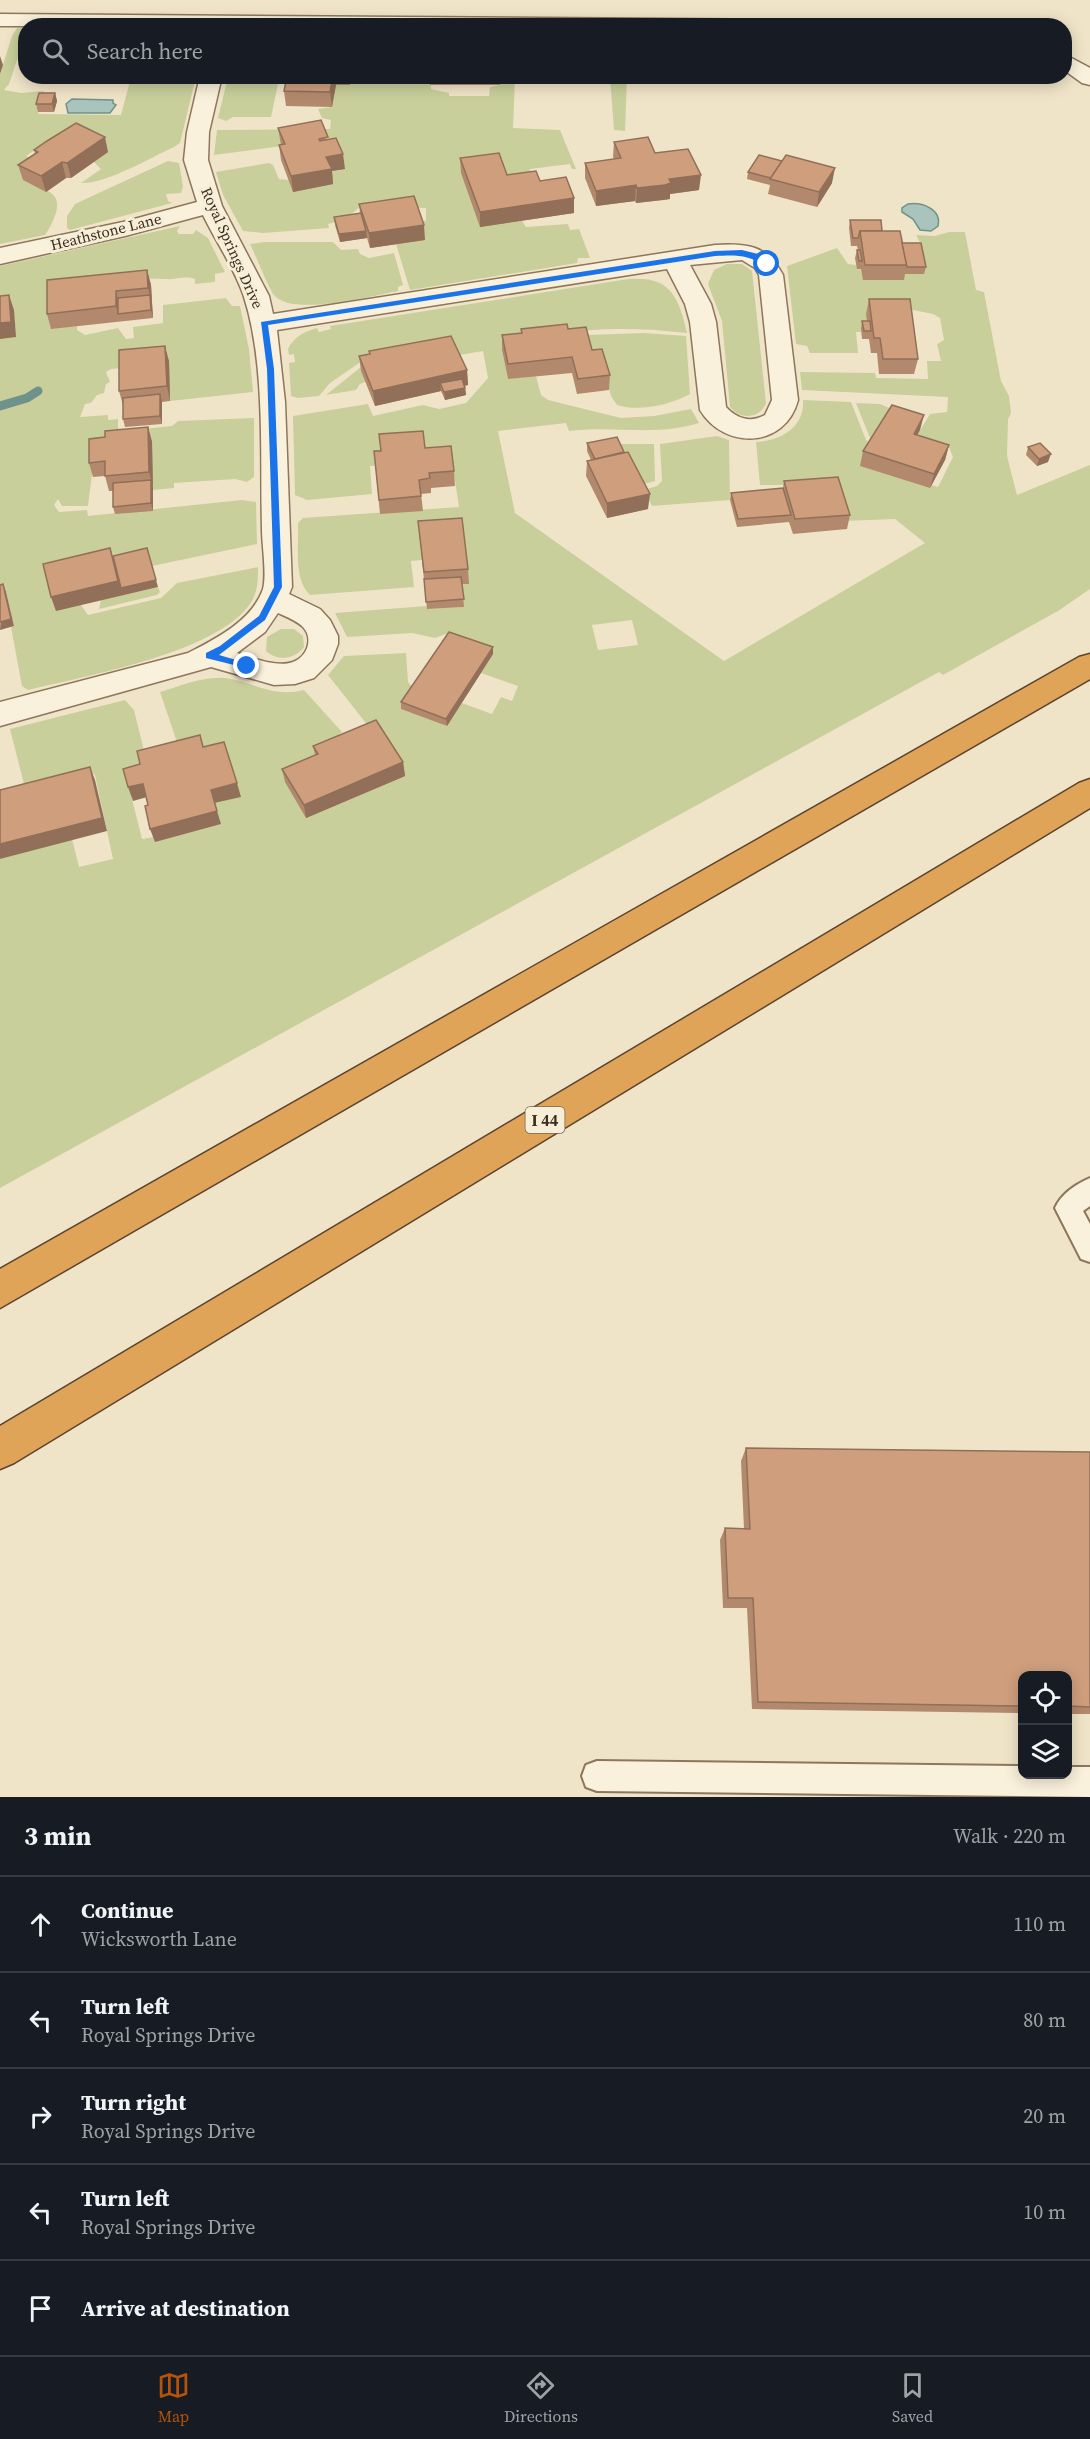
<!DOCTYPE html>
<html lang="en">
<head>
<meta charset="utf-8">
<style>
	body { margin:0; font-family:"Source Serif 4",serif; background:#242831; color:#f1f3f6 }
	.controls { position:absolute; right:18px; bottom:18px; display:grid; overflow:hidden; border-radius:12px; box-shadow:0 3px 15px #0003 }
	.controls button { width:54px; height:54px; display:grid; place-items:center; padding:0; border:0; border-bottom:2px solid #363941; background:#171b24; color:#f1f3f6; font:30px sans-serif }
	.stop { position:absolute; width:18px; height:18px; margin:-14px; border:4px solid #1a73e8; border-radius:50%; background:#fff }
	.stop.end { background:#1a73e8; border-color:#fff; box-shadow:0 2px 6px #0008 }
	.list { margin:0; padding:0; list-style:none }
	h2 { display:flex; justify-content:space-between; align-items:center; height:78px; margin:0; padding:0 24px; font-size:26px }
	h2 small { font-size:20px; font-weight:400; color:#9ea1a6 }
	.list li { display:grid; grid-template-columns:39px 1fr auto; gap:18px; align-items:center; box-sizing:border-box; height:96px; padding:0 24px; border-top:2px solid #363941 }
	.list b { display:block; font-size:22px; white-space:nowrap }
	.list p { margin:0; font-size:20px; white-space:nowrap; color:#9ea1a6 }
	.list em { font-size:20px; font-style:normal; color:#9ea1a6 }
	.icon { flex:none; width:33px; height:33px; fill:none; stroke:currentColor; stroke-width:2; stroke-linecap:round; stroke-linejoin:round }
	.map { position:relative; flex:none; width:1090px; height:1797px; overflow:hidden }
	.search { position:absolute; background:#171b24; box-shadow:0 3px 15px #0003; left:18px; right:18px; top:18px; height:66px; display:flex; align-items:center; gap:15px; box-sizing:border-box; padding:0 21px; border-radius:24px; color:#9ea1a6; font-size:22px }
	.sheet { height:558px; background:#171b24 }
	nav { display:flex; justify-content:space-around; align-items:center; box-sizing:border-box; height:84px; border-top:2px solid #363941; background:#171b24; font-size:16px; color:#9ea1a6 }
	nav a { display:grid; justify-items:center; gap:3px }
	nav .on { color:#b45309 }
	.map>svg:first-child { display:block }
</style>
</head>
<body>
<div class="map">
<svg width="1090" height="1797" viewBox="0 0 1090 1797">
	<rect width="100%" height="100%" fill="#f0e4c8"/>
	<g fill="#c9cf9b" fill-rule="evenodd">
		<path d="M17,28H25V36L9,84L4,90L21,93L44,91L38,114L121,115L131,77H196L180,143L174,147C149,158 107,184 81,183L101,169L94,162L47,142L26,156L39,162L23,180C40,189 63,190 56,213C53,221 50,228 45,235L0,244V74L12,36Z"/>
		<path d="M228,77H291L278,84L271,117H233L226,121L218,118Z"/>
		<path d="M351,77H430L431,89L449,93V96H489L490,87L500,85L501,77H523L515,79L513,128L560,130L576,169H572L570,164L530,169L531,174L522,221L526,227L568,224L570,230L579,229L590,258H578L577,263L410,290L396,244L424,240L420,225L426,220V208C409,209 391,198 374,201C357,204 352,220 328,224L329,228L263,233L243,231L223,195L216,172L269,163L273,165L279,179L289,180L293,191L328,172L345,169L282,146L214,155L217,130L330,129L331,120L322,118L318,109L332,107L336,85H349Z"/>
		<path d="M610,77H627L625,131L614,130Z"/>
		<path d="M168,161L179,163L183,187L181,193L166,194L168,201L172,203L70,230L67,228V216L75,204Z"/>
		<path d="M180,226L177,231L179,234H193L196,230L208,238L225,272L215,274V282L195,284V279C184,275 176,280 165,279C154,279 147,278 136,281L51,328L77,326V330L85,335L118,328L126,339L134,338L133,327L163,323V305L226,298L232,306H240L249,349L253,392L170,401C155,390 124,358 106,372L110,382L106,384L104,393L97,395L91,403L85,404L80,417L108,415V420L118,419V428L123,431L172,426L178,421L254,418V477L247,482L235,479L174,483V488L153,490L93,466L88,506H62L58,499L54,505L59,512L87,510L88,516L242,500L256,502L257,544L152,566L149,556L81,605L88,615L161,598L177,583L258,567C258,578 258,589 253,599C225,652 84,676 28,690L22,686L11,627L14,626L6,592L0,593V266Z"/>
		<path d="M949,232H965L976,290L984,292L1001,381L1009,396L1011,413L1008,419L1007,456L1017,495L1090,465V589L1058,611L943,675L939,672L0,1188V859L72,839L79,867L113,859L95,775L92,773L25,788L10,729L125,700L134,710L147,763L128,783L142,839L154,837L181,754L160,692C181,686 203,676 225,678C255,682 270,698 304,690L342,732L328,743L378,733L365,722L328,675L344,656L406,653L408,682L446,726L462,703L492,714L501,697L512,701L518,686L481,673L493,654L486,645L460,635L446,634L435,638L412,633L347,637L335,613L427,606L428,609L464,607L420,536L422,560L411,561L414,587L310,595C293,580 299,544 298,523L303,518L459,507L452,461L370,466L372,494L307,500L295,495L293,416L368,404L373,416L423,405L439,409L466,403L488,378L483,351L454,356L362,361L330,383L319,396L298,398L291,396L289,363L295,362L294,354L289,355L288,349C294,337 303,332 317,328L319,332L331,329L330,326L622,280C667,274 678,292 687,333C627,326 557,326 502,350L508,379L536,376L541,395L548,400L621,418L654,416L691,409L699,423C654,437 614,425 569,431L566,423L498,431L515,513L724,661L925,543L895,519L844,521L797,485H760L756,442C781,441 805,427 803,400L851,402L866,440L932,485L938,487L953,457L949,447L916,437L930,414L947,412L948,397L802,390L800,372L875,373L876,378L928,379L927,361H941L937,344L944,340L940,318L933,314L908,309L868,329H861V332H856L858,353H810L807,346L796,344L787,266L837,248L848,264L857,265V269L903,274L922,246L916,235L935,236ZM632,620L638,645L598,650L592,625Z"/>
		<path d="M264,242H333L341,250L358,249L360,254L369,258L394,253L403,285L398,287V291C372,296 291,317 274,295C268,287 256,256 250,244Z"/>
		<path d="M727,264H742L752,271L766,403C760,419 740,420 730,407L722,321L708,284L714,270Z"/>
		<path d="M644,333L686,336L690,394C670,405 639,412 617,405L611,396L602,364L591,365L583,335Z"/>
		<path d="M361,367L365,382L360,384L356,390L326,395Z"/>
		<path d="M856,403L880,404L894,410L877,441L870,438Z"/>
		<path d="M717,436L729,440L730,500L652,506L644,490L657,486L662,481L660,444Z"/>
		<path d="M616,444H654L655,481L637,486Z"/>
		<path d="M158,587L160,592L157,595L99,609L101,600Z"/>
		<path d="M281,629H294L303,636L304,647C295,659 278,662 266,651L267,637Z"/>
	</g>
	<g fill="#a9c4bc" stroke="#6f938a" stroke-width="1.5">
		<path d="M72,99L113,100V103L116,105L110,113H68L66,104Z"/>
		<path d="M908,204C922,202 942,209 938,226L931,231L920,230L913,219L902,212V208Z"/>
	</g>
	<g fill="none" stroke-linecap="round" stroke-linejoin="round">
		<path stroke="#6f938a" stroke-width="9" d="M0,406L27,398L38,391"/>
		<defs>
			<g id="service">
				<path d="M1090,1178V1206L1083,1211L1090,1224V1262L1081,1259L1055,1208C1061,1194 1076,1184 1090,1178Z"/>
				<path d="M597,1761L1022,1766V1774H1068V1767H1090V1797L597,1791L586,1787L582,1776L586,1765Z"/>
			</g>
			<g id="minor">
				<path d="M0,14L809,20L817,21L819,26H0Z"/>
				<path d="M1064,54L1090,68V85L1082,83L1064,70Z"/>
				<path d="M200,76H222L209,132L208,160L222,206L269,296L273,314L715,245C747,243 767,245 783,275L798,400C785,449 724,450 700,410L690,322L685,304L667,269L277,330L285,402L292,587L289,594L320,609L330,620L338,636V644L332,660L314,678L295,684L274,685L211,667L0,726V702L188,653C215,639 252,621 263,589C267,575 262,545 262,530C260,458 266,365 244,297C235,269 216,242 203,215L125,236L0,264V248L123,222L197,202L184,160L187,132ZM742,260L755,268L759,275L772,400L765,415C751,423 737,419 726,407L716,322L711,304L690,265ZM278,613C287,617 297,621 303,627C314,639 307,657 293,662C277,668 253,658 237,653L265,632Z"/>
			</g>
			<g id="motorway">
				<path d="M1090,654V679L0,1308V1269L1079,657Z"/>
				<path d="M1090,779V808L14,1463L0,1469V1426L1079,783Z"/>
			</g>
		</defs>
		<use href="#service" stroke="#8d765c" stroke-width="4"/>
		<use href="#minor" stroke="#8d765c" stroke-width="3"/>
		<use href="#motorway" stroke="#5b4430" stroke-width="3"/>
		<use href="#service" fill="#faf1dc" fill-rule="evenodd"/>
		<use href="#minor" fill="#faf1dc" fill-rule="evenodd"/>
		<use href="#motorway" fill="#e0a458" fill-rule="evenodd"/>
	</g>
	<g fill="#b2896c">
		<path d="M42,76H131L129,84H44Z"/>
		<path d="M287,76H351L350,85H336L332,107L286,106L284,91Z"/>
		<path d="M429,76H501L500,85H430Z"/>
		<path d="M55,93L57,101L54,112H38L36,104Z"/>
		<path d="M278,128L328,139L345,169L332,171L333,184L293,192L281,160L279,145H281Z"/>
		<path d="M614,142L655,153L699,190L670,194V199L664,200L636,203L635,201L596,206L585,178V163L614,159L613,157Z"/>
		<path d="M34,150L108,152L71,178H66L46,192L23,180L18,165L35,154Z"/>
		<path d="M460,158L507,175L540,181L574,198V213L480,227L461,173Z"/>
		<path d="M748,172L832,183L817,207L768,194L770,185L747,179Z"/>
		<path d="M359,204L425,240L370,248L367,238L340,242L335,225L334,217L360,213Z"/>
		<path d="M850,220L882,231L902,243L926,267L924,274H905L904,280H863L861,269H857L855,258L857,250H858L857,246H851L849,228Z"/>
		<path d="M147,270L151,285L153,318L51,329L47,314Z"/>
		<path d="M869,299L918,359L914,374H879L877,353H871L869,339H862L861,329L862,321H867L866,314Z"/>
		<path d="M521,329H568L592,350L610,375L609,390L577,394L572,373L508,379L502,350V335L521,333Z"/>
		<path d="M369,351L467,370L468,385L465,386L466,395L445,400L441,391L375,406L361,371L359,356L369,354Z"/>
		<path d="M169,361L170,401L162,402V424L125,427L123,419V405L119,391Z"/>
		<path d="M148,427L152,442L153,511L115,514L113,507V491H109L105,476L93,477L89,463L105,437Z"/>
		<path d="M920,430L917,435L949,445L945,460L930,488L860,466L863,451Z"/>
		<path d="M587,443L648,509L607,518L586,476L587,461L591,460L587,451Z"/>
		<path d="M1028,447L1048,462L1037,466L1026,455Z"/>
		<path d="M425,448L454,471L455,486L431,488V493L421,494L423,511L380,514L374,451Z"/>
		<path d="M784,481L850,515L847,529L793,534L789,522L737,527L730,500L731,493L783,488Z"/>
		<path d="M418,521L468,569L469,584H462L464,607L427,609Z"/>
		<path d="M493,654L447,726L401,709V702Z"/>
		<path d="M313,746L403,762L405,776L306,818L285,782L282,769L315,755Z"/>
		<path d="M746,1448L1090,1452V1714H1068V1676H1023V1713L752,1709L747,1608H723L720,1540L725,1528L744,1529L741,1461Z"/>
	</g>
	<g fill="#916f58">
		<path d="M0,56L3,65L0,74Z"/>
		<path d="M127,76H131L129,84Z"/>
		<path d="M333,76H335L336,85L332,107L330,92Z"/>
		<path d="M55,93L57,101L54,112L52,104Z"/>
		<path d="M105,137L108,152L71,178L67,163Z"/>
		<path d="M343,154L345,169L332,171L333,184L293,192L291,176L326,157Z"/>
		<path d="M62,162L66,178L46,192L41,176Z"/>
		<path d="M835,168L832,183L817,207L819,192Z"/>
		<path d="M701,175L699,190L670,194V199L636,203L637,188L669,179Z"/>
		<path d="M636,185L635,201L596,206V191Z"/>
		<path d="M574,198V213L480,227V212Z"/>
		<path d="M424,225L425,240L370,248L369,233Z"/>
		<path d="M366,231L367,238L340,242L339,234Z"/>
		<path d="M147,270L151,285L152,303L148,288Z"/>
		<path d="M116,291L119,306L118,314L120,322L116,306Z"/>
		<path d="M9,295L14,310L16,337L0,339V323Z"/>
		<path d="M150,295L152,303L153,318L151,310Z"/>
		<path d="M165,346L169,361L170,401L167,386Z"/>
		<path d="M467,370L468,385L443,390L440,383L441,391L375,406L373,391Z"/>
		<path d="M465,388L466,395L445,400L444,392Z"/>
		<path d="M160,394L162,402V424L160,416Z"/>
		<path d="M924,415L920,430L910,448L914,434Z"/>
		<path d="M148,427L152,442L153,487L149,472Z"/>
		<path d="M949,445L945,460L930,488L934,474Z"/>
		<path d="M1051,454L1048,462L1037,466L1039,459Z"/>
		<path d="M151,480L153,487V511L151,503Z"/>
		<path d="M650,494L648,509L607,518V503Z"/>
		<path d="M115,563L156,580L158,587L56,611L51,597Z"/>
		<path d="M3,584L6,592L14,626L0,630Z"/>
		<path d="M493,647V654L447,726L446,719Z"/>
		<path d="M403,762L405,776L306,818L304,805Z"/>
		<path d="M90,767L95,780L107,831L0,859V844Z"/>
		<path d="M237,783L241,797L214,803L211,790Z"/>
		<path d="M143,784L147,797L133,801L128,787Z"/>
		<path d="M217,811L221,824L155,842L150,829Z"/>
	</g>
	<g fill="#cf9f7d" stroke="#916f58" stroke-width="1.5">
		<path d="M287,76H333L330,92L284,91Z"/>
		<path d="M39,93H55L52,104H36Z"/>
		<path d="M321,120L328,137L319,139L320,141L336,138L343,154L326,157L332,169L291,176L279,145L285,144L278,128Z"/>
		<path d="M76,123L105,137L67,163L62,162L41,176L18,165L38,152L34,150L47,141Z"/>
		<path d="M648,137L655,153L688,149L701,175L669,179L671,183L665,185L637,188L636,185L596,191L585,163L621,158L614,142Z"/>
		<path d="M499,153L507,175L536,171L540,181L566,177L574,198L480,212L460,158Z"/>
		<path d="M759,155L782,161L771,178L748,172Z"/>
		<path d="M786,155L835,168L819,192L770,179Z"/>
		<path d="M414,196L424,225L369,233L359,204Z"/>
		<path d="M361,213L366,231L339,234L334,217Z"/>
		<path d="M850,220H881L882,231H860L858,238H853Z"/>
		<path d="M860,231H900L907,265H865Z"/>
		<path d="M902,243H921L926,267H907Z"/>
		<path d="M857,250H860L862,261H859Z"/>
		<path d="M147,270L148,288L116,291V306L47,314V280Z"/>
		<path d="M9,295L11,322L0,323V296Z"/>
		<path d="M150,295L151,310L118,314V298Z"/>
		<path d="M869,299H910L918,359H883L880,338H874Z"/>
		<path d="M862,321H870L871,331H864Z"/>
		<path d="M567,324L568,329L586,327L592,350L602,349L610,375L578,379L572,357L508,364L502,335L522,333L521,329Z"/>
		<path d="M451,336L467,370L373,391L359,356L370,354L369,351Z"/>
		<path d="M165,346L167,386L119,391V350Z"/>
		<path d="M462,379L465,388L444,392L440,383Z"/>
		<path d="M160,394V416L123,419V398Z"/>
		<path d="M892,405L924,415L914,434L949,445L934,474L863,451Z"/>
		<path d="M148,427L149,472L105,476V461L89,463V439L105,437V431Z"/>
		<path d="M423,431L425,448L451,446L454,471L429,473L430,478L419,480L421,496L379,500L374,451H381L379,434Z"/>
		<path d="M617,437L624,452L595,459L587,443Z"/>
		<path d="M1040,443L1051,454L1039,459L1028,447Z"/>
		<path d="M628,452L650,494L607,503L587,461Z"/>
		<path d="M838,477L850,515L795,519L784,481Z"/>
		<path d="M151,480V503L113,507V483Z"/>
		<path d="M783,488L791,515L738,519L731,493Z"/>
		<path d="M462,518L468,569L424,572L418,521Z"/>
		<path d="M110,548L118,581L51,597L43,564Z"/>
		<path d="M147,548L156,580L121,588L113,556Z"/>
		<path d="M461,577L464,599L426,602L424,579Z"/>
		<path d="M3,584L11,619L0,622V585Z"/>
		<path d="M449,632L493,647L446,719L401,702Z"/>
		<path d="M376,720L403,762L304,805L282,769L318,754L313,746Z"/>
		<path d="M200,735L203,747L224,742L237,783L211,790L217,811L150,829L145,806L148,805L143,784L128,787L123,769L140,764L137,751Z"/>
		<path d="M90,767L102,818L0,844V790Z"/>
		<path d="M746,1448L1090,1452V1707L1068,1706V1676H1023V1706L758,1702L753,1598H728L725,1528L750,1529Z"/>
	</g>
	<path fill="#1a73e8" d="M742,250L758,254L771,264L765,266C748,254 735,255 715,256L268,325L274,369L282,587L265,620L219,655L250,664V669L206,658V653L220,646L259,616L274,587L267,369L261,322L715,251Z"/>
	<g text-anchor="middle" stroke-width="6" stroke-linejoin="round" paint-order="stroke">
		<g font-size="15" fill="#3d2e20" stroke="#f7eed8">
			<text transform="translate(106 232) rotate(-14)" y="5">Heathstone Lane</text>
			<text transform="translate(232 248) rotate(66)" y="5">Royal Springs Drive</text>
		</g>
		<rect fill="#f7eed8" stroke="#756857" stroke-width="1.5" x="525.5" y="1107" width="39" height="26" rx="4.5"/>
		<g font-size="16" font-weight="bold" fill="#3d2e20">
			<text x="545" y="1126">I 44</text>
		</g>
	</g>
</svg>
<div class="controls">
<button><svg class="icon" aria-label="locate" viewBox="0 0 24 24"><circle cx="12" cy="12" r="6"/><path d="M12 2v4M12 18v4M2 12h4M18 12h4"/></svg></button>
<button><svg class="icon" aria-label="layers" viewBox="0 0 24 24"><path d="M12 4l9 5-9 5-9-5zM3 14l9 5 9-5"/></svg></button>
</div>
<div class="stop" style="left:767px;top:264px"></div>
<div class="stop end" style="left:247px;top:666px"></div>
<div class="search"><svg class="icon" aria-label="search" viewBox="0 0 24 24"><circle cx="10" cy="10" r="6"/><path d="M15 15l6 6"/></svg>Search here</div>
</div>
<section class="sheet">
<h2>3 min<small>Walk · 220 m</small></h2>
<ul class="list">
<li><svg class="icon" aria-label="ahead" viewBox="0 0 24 24"><path d="M12 20V5M6 11l6-6 6 6"/></svg><div><b>Continue</b><p>Wicksworth Lane</p></div><em>110 m</em></li>
<li><svg class="icon" aria-label="left" viewBox="0 0 24 24"><path d="M17 20v-9H6M10 6l-5 5 5 5"/></svg><div><b>Turn left</b><p>Royal Springs Drive</p></div><em>80 m</em></li>
<li><svg class="icon" aria-label="right" viewBox="0 0 24 24"><path d="M7 20v-9h11M14 6l5 5-5 5"/></svg><div><b>Turn right</b><p>Royal Springs Drive</p></div><em>20 m</em></li>
<li><svg class="icon" aria-label="left" viewBox="0 0 24 24"><path d="M17 20v-9H6M10 6l-5 5 5 5"/></svg><div><b>Turn left</b><p>Royal Springs Drive</p></div><em>10 m</em></li>
<li><svg class="icon" aria-label="arrive" viewBox="0 0 24 24"><path d="M6 21V4h12l-3 4 3 4H6"/></svg><div><b>Arrive at destination</b></div></li>
</ul>
</section>
<nav>
<a class="on"><svg class="icon" aria-label="map" viewBox="0 0 24 24"><path d="M3 6l6-2 6 2 6-2v14l-6 2-6-2-6 2zM9 4v14M15 6v14"/></svg>Map</a>
<a><svg class="icon" aria-label="directions" viewBox="0 0 24 24"><path d="M12 3l9 9-9 9-9-9zM9 14v-3h6M13 9l2 2-2 2"/></svg>Directions</a>
<a><svg class="icon" aria-label="saved" viewBox="0 0 24 24"><path d="M7 4h10v16l-5-4-5 4z"/></svg>Saved</a>
</nav>
</body>
</html>
